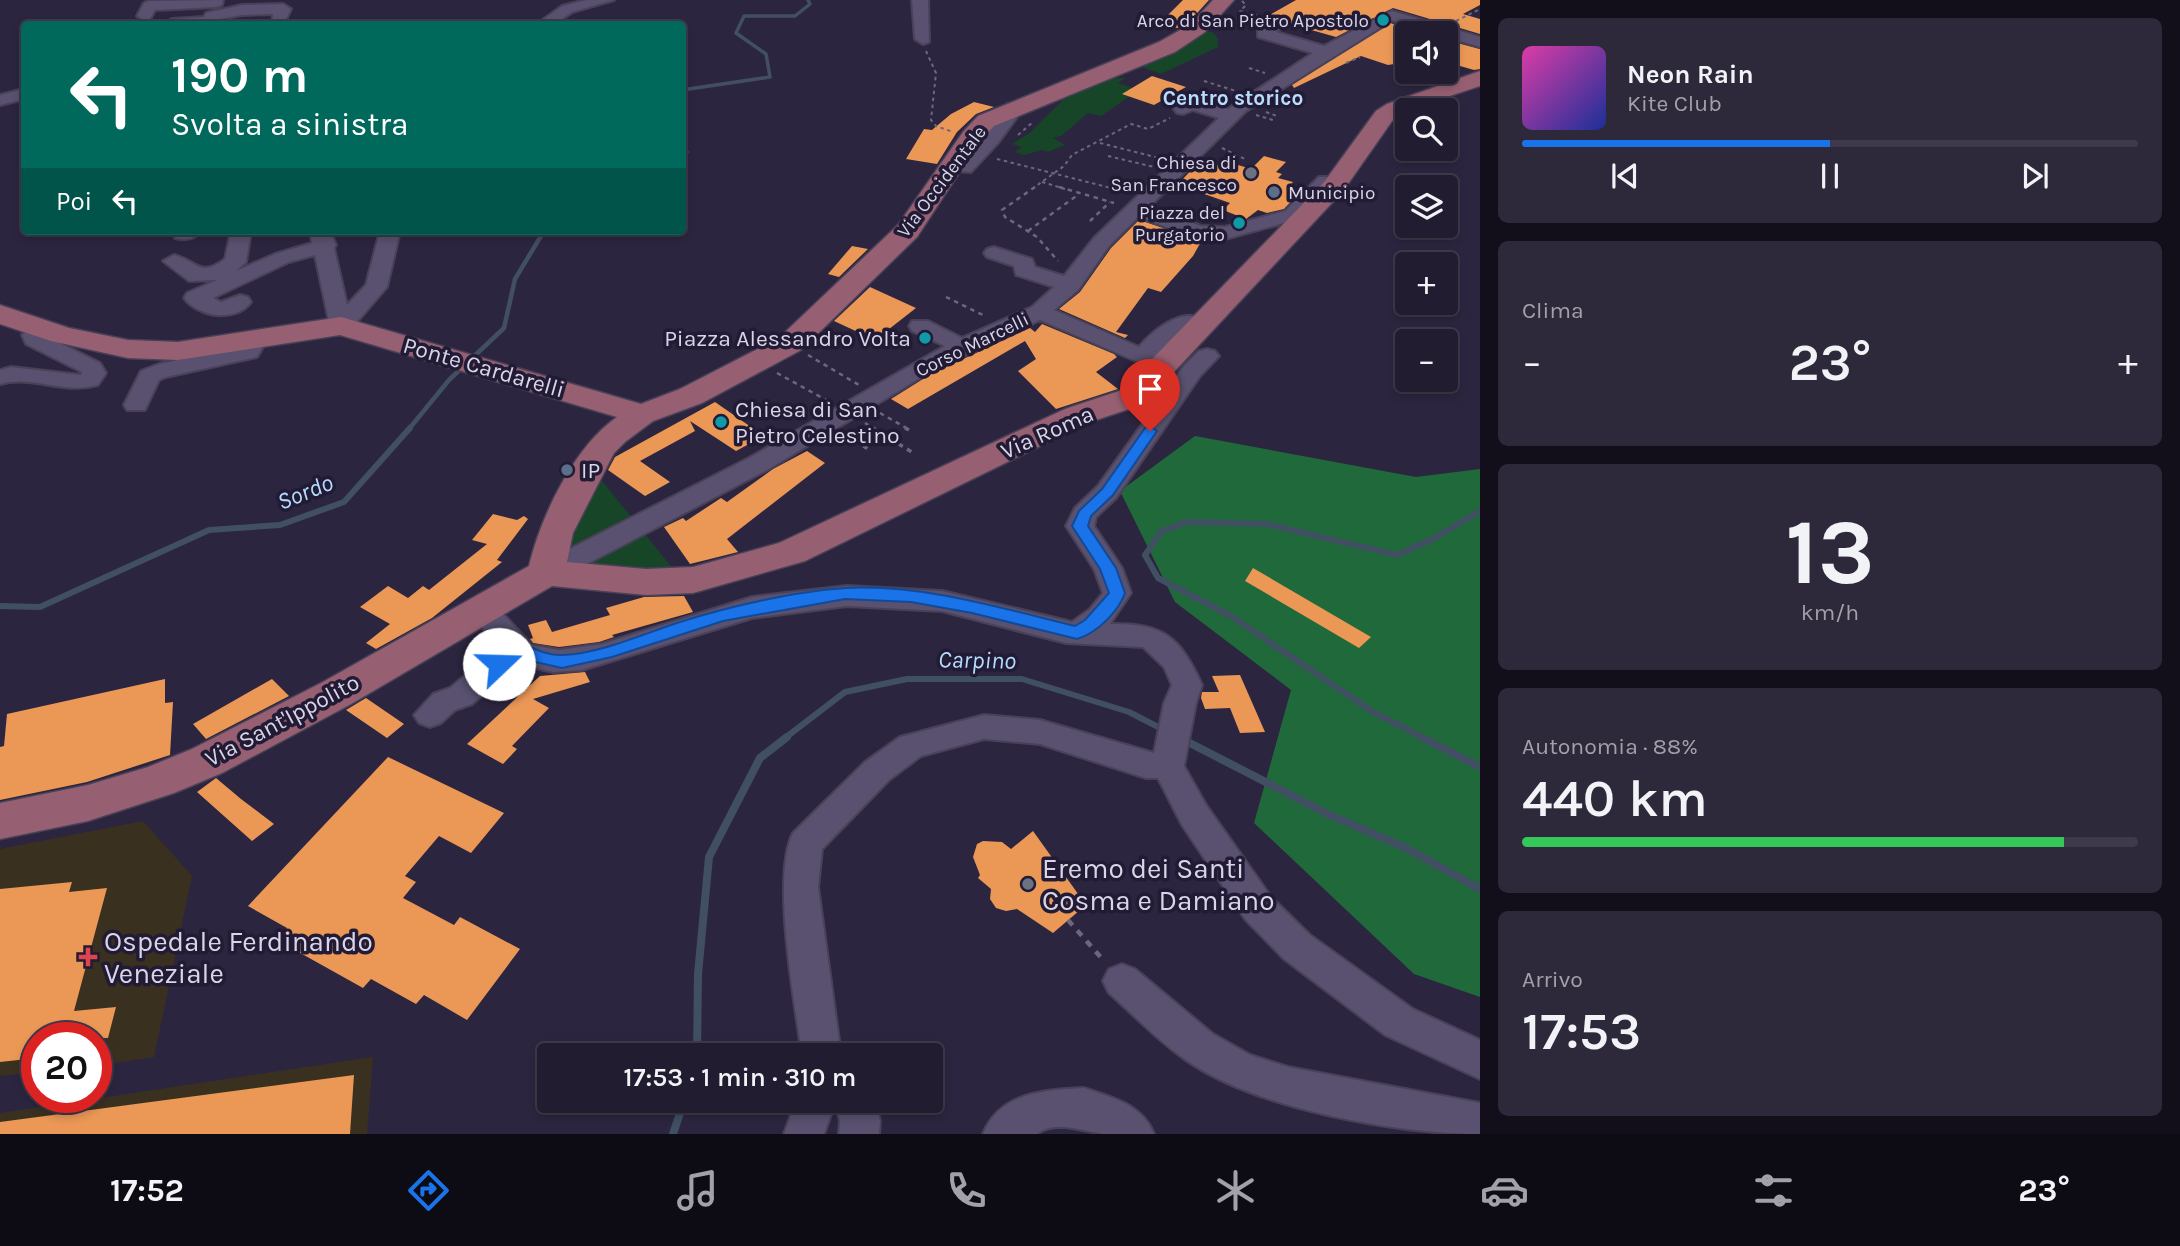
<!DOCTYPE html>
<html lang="it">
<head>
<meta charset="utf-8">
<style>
	:root { --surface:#211c2f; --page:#2d293b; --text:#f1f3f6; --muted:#a2a1aa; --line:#3e3a4b; --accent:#1a73e8 }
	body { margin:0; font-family:Karla,sans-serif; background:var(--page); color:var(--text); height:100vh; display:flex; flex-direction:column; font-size:26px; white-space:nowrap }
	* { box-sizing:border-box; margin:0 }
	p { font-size:23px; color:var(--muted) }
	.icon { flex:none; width:38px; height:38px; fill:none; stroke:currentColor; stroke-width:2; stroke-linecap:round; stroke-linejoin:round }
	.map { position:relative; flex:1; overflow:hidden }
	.side { display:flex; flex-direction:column; gap:18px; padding:18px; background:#120f1a; width:700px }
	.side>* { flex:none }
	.hud { position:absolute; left:21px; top:21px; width:665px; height:214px; border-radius:7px; box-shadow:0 4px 10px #0003,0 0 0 2px var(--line); background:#00695c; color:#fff; overflow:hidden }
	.controls { position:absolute; left:1395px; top:21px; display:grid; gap:14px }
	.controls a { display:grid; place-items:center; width:63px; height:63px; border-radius:7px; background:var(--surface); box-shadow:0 4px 10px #0003,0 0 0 2px var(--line); font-size:35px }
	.speed { position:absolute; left:21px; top:1022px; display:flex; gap:14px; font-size:35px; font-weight:700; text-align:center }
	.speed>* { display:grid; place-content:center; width:91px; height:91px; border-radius:50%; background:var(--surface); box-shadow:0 4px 10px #0003,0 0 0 2px var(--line); line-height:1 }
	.speed .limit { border:10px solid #d22; background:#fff; color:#111 }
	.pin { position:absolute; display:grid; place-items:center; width:60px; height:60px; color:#fff; margin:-72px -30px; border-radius:50% 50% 50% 0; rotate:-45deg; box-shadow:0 0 7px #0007 }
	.pin .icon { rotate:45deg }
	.me { position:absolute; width:77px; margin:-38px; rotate:69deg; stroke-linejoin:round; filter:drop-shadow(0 0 5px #0008) }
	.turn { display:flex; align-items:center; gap:24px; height:147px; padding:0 35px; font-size:32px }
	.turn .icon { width:91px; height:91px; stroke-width:2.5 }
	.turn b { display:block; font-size:49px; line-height:60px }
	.then { display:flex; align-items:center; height:66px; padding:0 35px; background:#0003; gap:14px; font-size:26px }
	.big { font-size:52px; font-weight:600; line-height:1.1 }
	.side .tile { flex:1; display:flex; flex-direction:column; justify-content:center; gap:10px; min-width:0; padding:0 24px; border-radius:10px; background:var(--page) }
	.side .dial { align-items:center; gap:0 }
	.dial b { font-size:91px; line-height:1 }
	.song { display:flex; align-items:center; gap:21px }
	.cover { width:84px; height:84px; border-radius:10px; background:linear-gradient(135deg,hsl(320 70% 55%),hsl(230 70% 35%)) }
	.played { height:7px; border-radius:4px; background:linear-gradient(90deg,var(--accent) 50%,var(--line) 50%) }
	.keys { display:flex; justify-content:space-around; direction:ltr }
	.heat { display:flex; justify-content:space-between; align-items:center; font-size:38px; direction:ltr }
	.charge { height:10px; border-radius:5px; background:linear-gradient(90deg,#34c759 88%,var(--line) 0) }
	.trip { position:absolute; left:537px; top:1043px; width:406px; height:70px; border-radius:7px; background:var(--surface); box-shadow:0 4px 10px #0003,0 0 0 2px var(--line); font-weight:600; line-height:70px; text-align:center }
	.tab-bar { display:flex; height:112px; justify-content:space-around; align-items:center; background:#0d0b13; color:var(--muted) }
	.tab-bar .icon { width:49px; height:49px }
	.tab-bar .current { color:var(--accent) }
	.tab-bar b { font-size:32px; color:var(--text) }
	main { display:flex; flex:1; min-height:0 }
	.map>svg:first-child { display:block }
	.medical { fill:#3a3020 }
	.green { fill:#164627 }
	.forest { fill:#20693b }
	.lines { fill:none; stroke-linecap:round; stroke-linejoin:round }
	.stream-far3 { stroke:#414f63; stroke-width:3.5 }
	.stream-far2 { stroke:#414f63; stroke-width:4.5 }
	.stream-far1 { stroke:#414f63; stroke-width:6 }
	.stream { stroke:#414f63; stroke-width:8 }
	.building { fill:#eb9756 }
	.minor-casing { stroke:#484157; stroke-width:4 }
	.major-casing { stroke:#484157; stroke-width:3 }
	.path-far3 { stroke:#6d677e; stroke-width:2; stroke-dasharray:3.5 3.5; stroke-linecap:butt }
	.path-far2 { stroke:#6d677e; stroke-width:2.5; stroke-dasharray:4.5 4.5; stroke-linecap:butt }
	.path-far1 { stroke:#6d677e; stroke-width:3.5; stroke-dasharray:5 5; stroke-linecap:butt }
	.path { stroke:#6d677e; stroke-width:4.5; stroke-dasharray:7 7; stroke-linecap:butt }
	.minor { fill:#59516f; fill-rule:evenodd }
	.major { fill:#976072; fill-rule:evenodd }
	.route { fill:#1a73e8; stroke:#114b97; stroke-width:2 }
	.culture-dot { fill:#0f9aa8; stroke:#221b35; stroke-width:2.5 }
	.worship-dot { fill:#6b7280; stroke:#221b35; stroke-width:2.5 }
	.service-dot { fill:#5c6f8a; stroke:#221b35; stroke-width:2.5 }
	.health-dot { fill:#e0444e; stroke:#221b35; stroke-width:2.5 }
	.labels { text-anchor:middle; stroke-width:7; stroke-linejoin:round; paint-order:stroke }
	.far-poi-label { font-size:19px; fill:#d9d5e7; stroke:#221b35; text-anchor:end }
	.far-street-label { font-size:19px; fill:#d9d5e7; stroke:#221b35 }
	.far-quarter-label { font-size:21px; font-weight:bold; fill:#b9dbfd; stroke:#221b35 }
	.poi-label { font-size:23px; fill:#d9d5e7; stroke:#221b35; text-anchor:start }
	.street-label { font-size:23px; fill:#d9d5e7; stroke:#221b35 }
	.water-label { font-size:24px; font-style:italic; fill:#b5dcff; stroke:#221b35 }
	.near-poi-label { font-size:28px; fill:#d9d5e7; stroke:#221b35; text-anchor:start }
</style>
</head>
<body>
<main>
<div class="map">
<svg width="1480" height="1134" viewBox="0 0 1480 1134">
	<rect width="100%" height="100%" fill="#2c253f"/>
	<!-- medical -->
	<path class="medical" d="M143,821L192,876L154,1057L96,1066V1038H37V1072L0,1076V849Z
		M373,1057L367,1134H0V1113Z"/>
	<!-- green -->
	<path class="green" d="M1205,32H1213L1218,39V47L1161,74L1134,64Z
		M1107,78H1125L1118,83L1132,88L1130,96L1101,116L1088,113L1061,136L1053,138L1065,145L1048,152L1042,150L1024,155L1015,152L1022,147L1012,144L1031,132L1064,99Z
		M594,471L678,575L570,569L558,540Z"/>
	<!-- forest -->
	<path class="forest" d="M1195,436L1416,477L1480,469V997L1414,974L1254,823L1291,690L1175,602L1120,491Z"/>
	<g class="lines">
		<!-- stream-far3 -->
		<path class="stream-far3" d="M682,90L770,77L766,54L736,33L744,16H795L810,4L808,0
			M682,149L687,152H682"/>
		<!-- stream-far2 -->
		<path class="stream-far2" d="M409,429L449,380L504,328L515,279L544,231"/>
		<!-- stream-far1 -->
		<path class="stream-far1" d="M0,606L40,607L209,530L280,525L344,502L410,428
			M785,738L845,692L907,679H1022L1129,712L1166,731
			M1424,738L1373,712L1231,616L1158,578L1145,555L1161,532L1185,522L1267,524L1397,555L1435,538L1480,511"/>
		<!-- stream -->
		<path class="stream" d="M1421,737L1480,767
			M1182,739L1330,815L1404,847L1480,889
			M697,1055L698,974L709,857L760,758L787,737
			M673,1134L684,1101"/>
	</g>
	<!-- building -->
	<path class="building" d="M1183,0H1209L1189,22H1182L1178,28L1157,26Z
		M1296,0H1480V5L1463,14L1480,19V34L1393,8L1385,12L1384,18H1373L1336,37L1290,24L1281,15L1272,19L1266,17Z
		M1390,23L1425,33H1407V62L1388,65L1361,56L1294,88L1292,85Z
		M1446,40L1480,49V69L1474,70L1446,62Z
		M1152,76L1186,87L1154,105L1122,94Z
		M974,102L994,107L976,114L957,132L937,164L906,159L924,129L932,130L951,114Z
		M1264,156L1286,162L1276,172L1282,174L1278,178L1293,182L1289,187L1301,191L1284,209L1267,213L1258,210L1246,219L1223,210L1230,203L1184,187L1188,184L1181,181L1196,165L1213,170L1222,160L1251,169Z
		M1139,220L1202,240L1193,256L1161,292L1148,288L1116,332L1128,335L1125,338L1059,309L1080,292L1111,248Z
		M852,246L868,249L839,277L828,274Z
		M870,287L916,308L875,340L834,321Z
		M1042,324L1114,354L1117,357L1096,372L1118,389L1056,409L1018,371L1036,359L1025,341L908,409L891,399L931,374L1030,328L1035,332Z
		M715,402L764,436L736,451L690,421L695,431L640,461L670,482L645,496L608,470L615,457Z
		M807,451L825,463L727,539L738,552L690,564L664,527L683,518L686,521L721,498L727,502L773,469Z
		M493,514L517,520L524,516L528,519L497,560L502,562L432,618L376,649L366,643L390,624L360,607L388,586L408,598L423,586L429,590L487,544L472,540Z
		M1253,568L1371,637L1359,648L1245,581Z
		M684,596L693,612L612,635L614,637L599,642L559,647L533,643L530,639L533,638L528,625L546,620L552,632L610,615L606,608L644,597Z
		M585,672L590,682L533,699L549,708L512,746L517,749L503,764L467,744L540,676Z
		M1240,675L1265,732L1240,733L1230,708L1205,709L1201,698L1202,692H1219L1212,676Z
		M165,679V703L173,702L170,755L87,782L0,800V747L4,746L7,714Z
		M272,679L289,696L206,739L193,724Z
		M366,698L404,724L387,738L346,710Z
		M388,757L504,813L471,853L439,836L405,876L416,882L403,898L454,925L460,917L520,949L467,1020L424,995L416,1004L371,979L363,988L277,940L287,928L248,906Z
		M216,778L241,799L274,824L252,841L197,792Z
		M1033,831L1086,905L1053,933L1017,909L1006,911L996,908L990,899L991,889L978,878L980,875L973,857L977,844L983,841L1002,842L1011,849Z
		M72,882L69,892L107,888L74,1011L116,1007L108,1038H37V1058L0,1062V889Z
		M354,1075L350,1134H0V1122Z"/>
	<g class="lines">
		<!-- minor casing -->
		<g class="minor-casing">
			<path id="minor" d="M223,0L222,5L217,7L155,10L150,19L145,21L137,16L144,3L149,1Z
				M586,0H614L572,12L555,24H537L562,6Z
				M912,0H928L929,42L923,44L915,39Z
				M283,4L291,9L284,24H272L273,14L242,15L214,20L213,24H164L172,19L204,17L206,13L242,5Z
				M1392,11L1480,37V47L1446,37V33H1433L1387,19V13Z
				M1280,17L1288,22L1276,32L1324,46L1374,20L1380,18L1388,23L1246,111L1149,207L1201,226L1225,227L1285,211L1319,177H1333L1336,181L1333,185L1299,219L1225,239L1191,236L1138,217L1109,246L1078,290L1054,310L1139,347C1153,329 1191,300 1210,327L1207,332L1199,334L1186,330C1174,339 1154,361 1143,364L1040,320L930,372L767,470L556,580L546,583L536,580L532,573L536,566L749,458L945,346L912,331L909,326L912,321H928L962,338L1032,307L1054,287L1016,275L1014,266L987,257L984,253L987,249L994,247L1032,259L1035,267L1064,276L1094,238L1219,118L1193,110L1183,114L1177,113L1174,109L1190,98L1228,109L1313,53L1258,37V31Z
				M24,89V99L0,105V95Z
				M1013,103L1019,104L1020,113L998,143L971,172L954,171L952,167L954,159L951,154L953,150L960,148L970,153L1007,104Z
				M174,231H201C196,239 184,241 175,238Z
				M231,231H251L246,262L236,271L275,254L312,243L310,231H330L336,245L334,248L347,305L366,285L380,231H400L387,287L349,331L341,333L330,326L315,255L289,262L213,298L221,302L240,295L248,297L251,302C236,323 198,317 184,298L187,293L217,280L189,281L163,261L174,255C198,261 199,278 225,259Z
				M43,321L54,328L46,336L100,363L106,373L98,385C62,395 35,375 0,384V370L11,367L81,375L82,372L26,344L22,335L35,323Z
				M256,333L267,340L257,357L166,377L159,380L145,410H127L124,405L141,371L159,364L241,347L248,335Z
				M1207,349L1215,351L1219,356L1200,376L1116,498L1096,517L1094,526L1122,568L1131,593L1110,624C1164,623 1180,637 1202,685L1196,703L1184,766L1206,805L1271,897L1310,935L1413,1009L1480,1040V1079L1385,1035L1284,959L1245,919L1182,825L1158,778H1146L1040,744L984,739L921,756L889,780L822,849L818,887L841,1055H802C795,1004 771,876 793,833L865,762L900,737L984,715L1040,720L1154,753L1164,703L1172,685L1164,667L1143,647L1066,643L942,611L847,606L752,618L582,670L553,672L519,664L472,704L455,710L441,723L430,727L419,723L414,715L433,694L450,688L498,648L468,609L472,602L482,599L492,602L532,645L559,650L602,644L752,597L847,586L942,591L1072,622L1090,609L1103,593L1094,569L1066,526L1075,508L1098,486L1184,366L1199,351Z
				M1122,964L1135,969L1213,1034L1250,1055L1288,1067L1480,1103V1134C1397,1134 1254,1108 1186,1060C1158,1041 1134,1015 1109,993L1103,981L1109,969Z
				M1084,1088C1113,1098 1142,1104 1154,1134C1138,1134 1119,1134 1103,1134C1083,1131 1055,1120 1037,1134H983C1000,1092 1044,1090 1084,1088Z
				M796,1101H875L880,1121L879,1134H839L840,1121L835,1103L824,1134H784Z"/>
		</g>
		<!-- major casing -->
		<g class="major-casing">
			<path id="major" d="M1213,0H1234L1205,32L1175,52L994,126L980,141L917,237L801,350L702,403L653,421L625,442L614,453L573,533L567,562L646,569L693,567L779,543L1065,409L1122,390L1325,181L1376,111L1387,104L1480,71V86L1407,110L1392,121L1343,191L1144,404L1087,423L805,561L693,593L646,595L552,586L351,704L222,773L174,793L88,821L0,839V803L88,785L148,767L192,749L323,682L529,566C541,516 574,447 617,417L340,335L178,360L128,358L51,341L0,324V305L69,328L128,340L178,342L341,317L641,404L680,389L779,338L898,225L963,132L978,116L1159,42L1191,24Z"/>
		</g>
		<!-- path-far3 -->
		<path class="path-far3" d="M1242,1L1246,5L1240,11L1263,17
			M1456,21L1480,9
			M926,51L936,73L931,120L936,126L953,132
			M1346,63L1360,57
			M1249,68L1265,73
			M1204,81L1236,91
			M1266,112L1277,116
			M1256,115L1273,120
			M1018,135L1033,122
			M1100,143L1163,159
			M1222,148L1245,159
			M1108,156L1154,167
			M997,159L1115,189
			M1042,182L1065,189
			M1032,189L1064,166L1072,155L1131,124L1148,129L1170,118"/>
		<!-- path-far2 -->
		<path class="path-far2" d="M1035,187L1002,210L1005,217L1037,237L1058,261
			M1059,187L1114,203
			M1108,187L1129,192
			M1090,221L1110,202
			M1028,231L1079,194
			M946,297L985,316
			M808,355L859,385
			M777,373L828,401
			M880,413L908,429
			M865,423L875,429"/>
		<!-- path-far1 -->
		<path class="path-far1" d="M873,428L915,454
			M905,428L909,430
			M847,434L869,450"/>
		<!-- path -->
		<path class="path" d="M1068,920L1104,961"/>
		<!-- minor -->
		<use href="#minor" class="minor"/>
		<!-- major -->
		<use href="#major" class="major"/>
	</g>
	<!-- route -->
	<path class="route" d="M1150,426L1157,431L1113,495L1091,516L1088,526L1116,568L1125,593C1118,612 1097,633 1077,639L972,613L911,602L845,599L723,621L612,657L562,668L518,658L499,671L490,664L518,642C532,647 546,656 563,655C602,653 643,634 680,622C727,607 796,591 846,588C923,584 1001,608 1075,626L1085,620L1109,593L1100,569L1072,526L1079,511L1102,489L1145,428Z"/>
	<!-- markers -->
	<g class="culture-dot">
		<circle cx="1383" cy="20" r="7"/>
		<circle cx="1239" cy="223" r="7"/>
		<circle cx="925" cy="338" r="7"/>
		<circle cx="721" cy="422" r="7"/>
	</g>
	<g class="worship-dot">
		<circle cx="1251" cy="173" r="7"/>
		<circle cx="1028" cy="884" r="7"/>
	</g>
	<g class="service-dot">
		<circle cx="1274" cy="192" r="7"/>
		<circle cx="567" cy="470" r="7"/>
	</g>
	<path class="health-dot" d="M84.5 946.5h7v7h7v7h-7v7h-7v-7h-7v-7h7z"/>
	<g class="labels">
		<!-- far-poi labels -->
		<g class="far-poi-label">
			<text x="1369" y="27">Arco di San Pietro Apostolo</text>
			<text x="1237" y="169">Chiesa di<tspan x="1237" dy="22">San Francesco</tspan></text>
			<text x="1288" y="199" text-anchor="start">Municipio</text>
			<text x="1225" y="219">Piazza del<tspan x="1225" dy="22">Purgatorio</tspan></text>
		</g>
		<!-- far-street labels -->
		<g class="far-street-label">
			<text transform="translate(941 181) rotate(-53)" y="7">Via Occidentale</text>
			<text transform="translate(972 344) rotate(-26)" y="7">Corso Marcelli</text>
		</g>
		<!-- far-quarter labels -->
		<g class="far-quarter-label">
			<text x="1233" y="105">Centro storico</text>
		</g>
		<!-- poi labels -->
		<g class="poi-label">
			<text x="911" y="346" text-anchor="end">Piazza Alessandro Volta</text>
			<text x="735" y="417">Chiesa di San<tspan x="735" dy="26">Pietro Celestino</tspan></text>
			<text x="581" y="478">IP</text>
		</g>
		<!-- street labels -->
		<g class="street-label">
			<text transform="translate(484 367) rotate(16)" y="8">Ponte Cardarelli</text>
			<text transform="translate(1047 432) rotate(-24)" y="8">Via Roma</text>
			<text transform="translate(282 720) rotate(-28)" y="8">Via Sant'Ippolito</text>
		</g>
		<!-- water labels -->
		<g class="water-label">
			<text transform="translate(305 492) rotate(-22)" y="8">Sordo</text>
			<text transform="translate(977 660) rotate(1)" y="8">Carpino</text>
		</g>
		<!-- near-poi labels -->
		<g class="near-poi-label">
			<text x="1042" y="878">Eremo dei Santi<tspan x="1042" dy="32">Cosma e Damiano</tspan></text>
			<text x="104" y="951">Ospedale Ferdinando<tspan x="104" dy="32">Veneziale</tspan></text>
		</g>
	</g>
</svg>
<div class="controls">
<a><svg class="icon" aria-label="sound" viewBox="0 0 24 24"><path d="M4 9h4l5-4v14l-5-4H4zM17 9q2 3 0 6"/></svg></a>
<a><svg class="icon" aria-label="search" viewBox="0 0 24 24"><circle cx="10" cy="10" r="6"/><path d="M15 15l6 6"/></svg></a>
<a><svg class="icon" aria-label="layers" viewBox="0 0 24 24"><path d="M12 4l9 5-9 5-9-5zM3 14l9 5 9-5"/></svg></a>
<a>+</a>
<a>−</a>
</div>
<div class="speed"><div class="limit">20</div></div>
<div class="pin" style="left:1150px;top:431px;background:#d93025"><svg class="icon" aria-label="arrive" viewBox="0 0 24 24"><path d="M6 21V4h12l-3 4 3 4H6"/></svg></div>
<svg class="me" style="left:499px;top:664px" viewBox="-20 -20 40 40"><circle r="19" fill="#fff"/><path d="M0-13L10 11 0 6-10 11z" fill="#1a73e8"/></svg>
<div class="trip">17:53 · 1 min · 310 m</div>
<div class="hud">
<div class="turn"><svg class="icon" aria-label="left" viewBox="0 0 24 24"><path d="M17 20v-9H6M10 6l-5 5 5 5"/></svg><div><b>190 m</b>Svolta a sinistra</div></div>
<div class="then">Poi<svg class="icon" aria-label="left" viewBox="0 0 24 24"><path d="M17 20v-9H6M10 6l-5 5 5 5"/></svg></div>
</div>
</div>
<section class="side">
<div class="tile">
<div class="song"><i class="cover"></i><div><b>Neon Rain</b><p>Kite Club</p></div></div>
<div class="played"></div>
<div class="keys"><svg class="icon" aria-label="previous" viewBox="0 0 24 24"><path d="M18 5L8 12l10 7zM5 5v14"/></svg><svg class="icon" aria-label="pause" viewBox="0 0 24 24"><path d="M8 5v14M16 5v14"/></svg><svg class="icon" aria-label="next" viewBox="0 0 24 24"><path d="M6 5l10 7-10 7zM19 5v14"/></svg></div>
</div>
<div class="tile"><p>Clima</p>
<div class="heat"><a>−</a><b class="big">23°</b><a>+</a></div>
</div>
<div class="tile dial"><b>13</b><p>km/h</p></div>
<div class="tile"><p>Autonomia · 88%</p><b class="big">440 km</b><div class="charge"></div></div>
<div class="tile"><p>Arrivo</p><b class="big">17:53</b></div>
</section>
</main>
<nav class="tab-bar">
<b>17:52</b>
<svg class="icon current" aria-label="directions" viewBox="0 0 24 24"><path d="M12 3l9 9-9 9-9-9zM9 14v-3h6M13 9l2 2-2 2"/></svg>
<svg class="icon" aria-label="music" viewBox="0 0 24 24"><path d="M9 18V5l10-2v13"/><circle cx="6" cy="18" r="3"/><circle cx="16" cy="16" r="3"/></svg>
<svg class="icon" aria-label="phone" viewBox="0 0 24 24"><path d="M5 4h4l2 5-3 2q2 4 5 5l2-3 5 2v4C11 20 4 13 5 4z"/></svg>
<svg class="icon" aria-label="climate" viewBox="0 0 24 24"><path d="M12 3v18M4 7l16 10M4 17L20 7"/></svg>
<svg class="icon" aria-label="car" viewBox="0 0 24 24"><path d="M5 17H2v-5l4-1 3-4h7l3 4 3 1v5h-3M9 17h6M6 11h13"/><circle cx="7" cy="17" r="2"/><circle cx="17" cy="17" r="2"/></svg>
<svg class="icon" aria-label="filters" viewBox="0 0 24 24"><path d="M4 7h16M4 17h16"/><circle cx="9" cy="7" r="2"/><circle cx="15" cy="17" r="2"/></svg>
<b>23°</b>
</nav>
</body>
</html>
